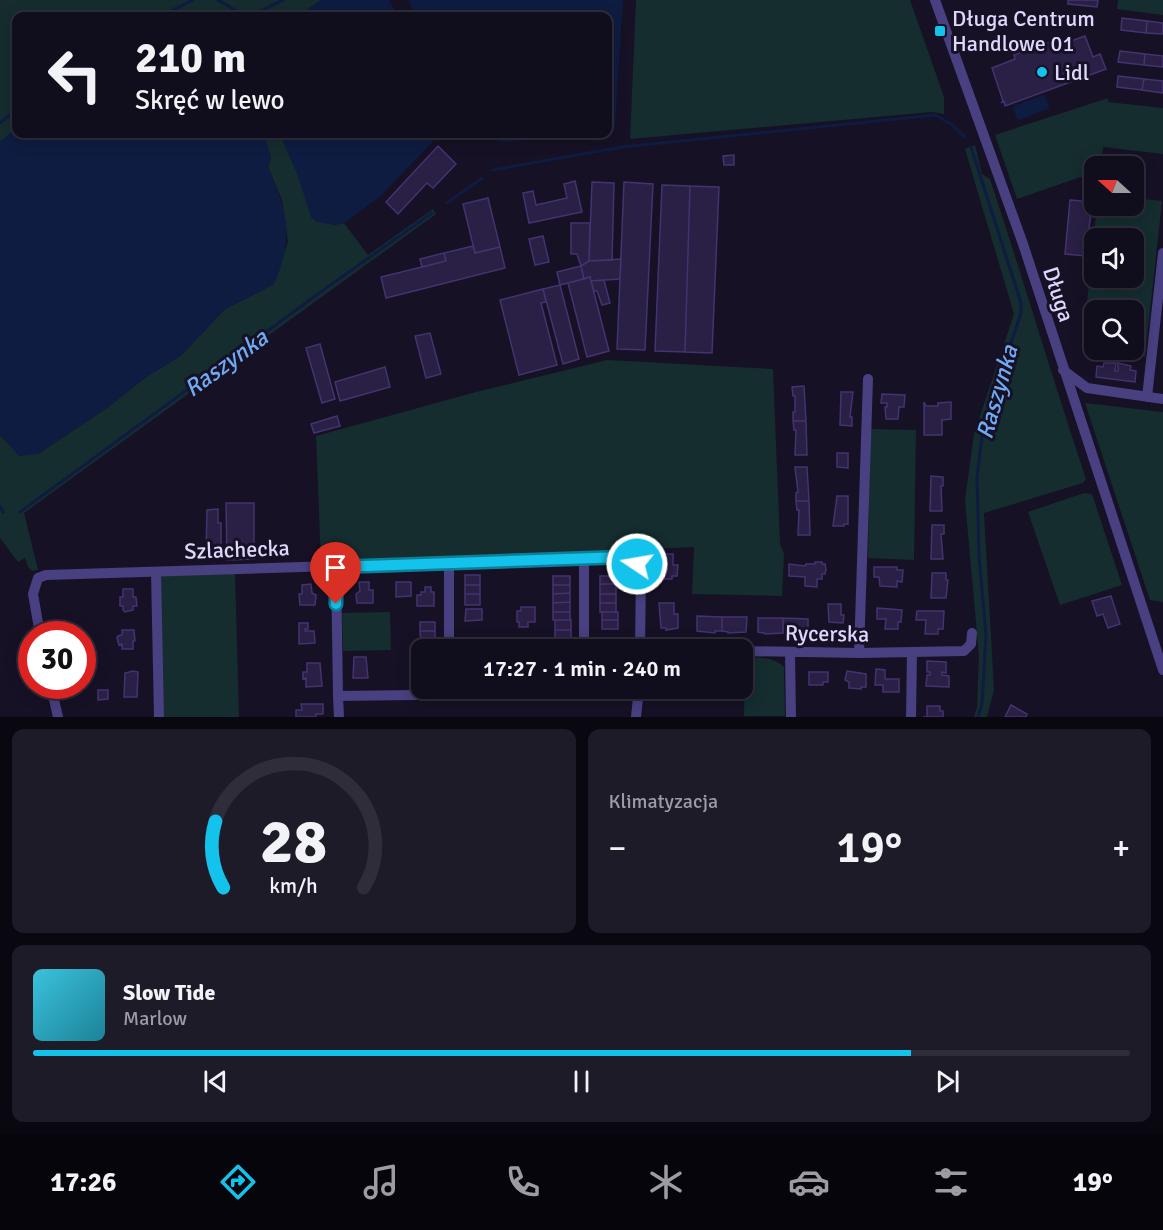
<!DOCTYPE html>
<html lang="pl">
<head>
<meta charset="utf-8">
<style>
	:root { --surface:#100d1c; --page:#1e1b29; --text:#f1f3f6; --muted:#9c9ca3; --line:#302d3b; --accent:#14c3ec }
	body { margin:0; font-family:Signika,sans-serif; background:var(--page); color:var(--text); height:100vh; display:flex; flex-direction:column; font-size:22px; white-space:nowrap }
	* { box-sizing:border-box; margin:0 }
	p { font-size:20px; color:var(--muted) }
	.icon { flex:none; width:33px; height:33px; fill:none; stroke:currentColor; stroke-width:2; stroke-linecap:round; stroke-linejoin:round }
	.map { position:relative; height:717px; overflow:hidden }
	.sheet { display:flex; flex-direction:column; gap:12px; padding:12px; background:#09070f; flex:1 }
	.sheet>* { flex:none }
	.top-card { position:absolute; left:12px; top:12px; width:600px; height:126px; border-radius:12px; box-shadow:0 3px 15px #0003,0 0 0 2px var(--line); background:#100d1c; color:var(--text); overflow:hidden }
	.needle { width:39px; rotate:291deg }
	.controls { position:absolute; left:1084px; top:156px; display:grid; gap:12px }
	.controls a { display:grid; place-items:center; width:60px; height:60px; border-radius:12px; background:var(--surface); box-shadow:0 3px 15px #0003,0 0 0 2px var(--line); font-size:30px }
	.speed { position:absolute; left:18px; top:621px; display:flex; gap:12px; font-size:30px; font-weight:700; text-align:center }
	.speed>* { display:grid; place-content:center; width:78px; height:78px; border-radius:50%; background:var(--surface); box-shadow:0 3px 15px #0003,0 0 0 2px var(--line); line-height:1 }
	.speed .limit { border:9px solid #d22; background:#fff; color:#111 }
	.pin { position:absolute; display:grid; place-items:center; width:51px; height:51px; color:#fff; margin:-62px -26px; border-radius:50% 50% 50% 0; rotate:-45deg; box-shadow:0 0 6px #0007 }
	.pin .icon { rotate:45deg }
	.me { position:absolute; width:66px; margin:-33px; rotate:282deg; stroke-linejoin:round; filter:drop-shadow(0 0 4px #0008) }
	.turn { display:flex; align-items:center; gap:21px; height:126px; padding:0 24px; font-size:27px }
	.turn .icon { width:78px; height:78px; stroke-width:2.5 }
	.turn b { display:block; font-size:42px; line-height:51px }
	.big { font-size:45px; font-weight:600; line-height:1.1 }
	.sheet .tile { flex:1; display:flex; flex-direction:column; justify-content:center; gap:9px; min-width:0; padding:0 21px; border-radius:12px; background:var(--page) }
	.sheet .dial { align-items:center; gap:0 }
	.dial svg { height:156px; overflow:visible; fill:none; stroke:var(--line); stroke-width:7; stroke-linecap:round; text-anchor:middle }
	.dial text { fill:var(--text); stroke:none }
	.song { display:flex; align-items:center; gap:18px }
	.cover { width:72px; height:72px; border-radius:9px; background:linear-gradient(135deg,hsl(190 70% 55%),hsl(190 70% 35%)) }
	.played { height:6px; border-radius:3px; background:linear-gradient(90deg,var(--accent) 80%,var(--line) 80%) }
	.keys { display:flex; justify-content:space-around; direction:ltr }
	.heat { display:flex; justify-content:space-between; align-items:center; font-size:33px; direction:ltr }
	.sheet .tiles { flex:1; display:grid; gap:12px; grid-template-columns:1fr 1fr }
	.tile:last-child { grid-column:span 2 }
	.trip { position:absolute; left:411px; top:639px; width:342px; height:60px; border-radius:12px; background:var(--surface); box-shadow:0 3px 15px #0003,0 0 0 2px var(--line); font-weight:600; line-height:60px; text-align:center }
	.menu { display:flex; height:96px; justify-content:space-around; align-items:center; background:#06050b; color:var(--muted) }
	.menu .icon { width:42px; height:42px }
	.menu .active { color:var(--accent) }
	.menu b { font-size:27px; color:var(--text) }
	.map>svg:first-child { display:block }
	.green { fill:#152d2f; fill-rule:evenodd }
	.water { fill:#0e1c41 }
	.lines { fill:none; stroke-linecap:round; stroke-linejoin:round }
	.stream { stroke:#0e1c41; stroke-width:3 }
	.building { fill:#2a1f45; stroke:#44336f; stroke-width:1.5 }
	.minor { stroke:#484080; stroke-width:10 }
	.route-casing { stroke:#0d7f99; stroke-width:15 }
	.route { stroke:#14c3ec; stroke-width:10 }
	.poi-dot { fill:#14c3ec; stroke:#161125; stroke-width:2 }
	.labels { text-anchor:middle; stroke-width:6; stroke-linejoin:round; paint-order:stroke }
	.poi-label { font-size:22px; fill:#e0d8fc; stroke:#161125; text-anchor:start }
	.street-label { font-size:22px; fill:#e0d8fc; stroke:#161125 }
	.water-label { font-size:24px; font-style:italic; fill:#6faaf4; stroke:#161125 }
</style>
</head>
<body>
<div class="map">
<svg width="1163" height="717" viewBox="0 0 1163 717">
	<rect width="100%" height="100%" fill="#161125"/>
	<!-- green -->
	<path class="green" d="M0,0H321L299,16H16V129L0,142Z
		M636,0H910L944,97V114L932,112L630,139Z
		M1118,0H1163V15L1117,9Z
		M1108,98V102L1163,108V154L1103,147L1101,166H1095V172L1017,199L995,135Z
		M264,134H280L297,173L334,225L344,223L368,255L433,209L436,214L24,513L38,570L32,571L28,567L25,558L18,562L0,538V435L1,437L38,454L107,408L205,330L225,309L274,284L288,242L282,200L268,167L271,158Z
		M975,145L982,174L990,179C1023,279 1053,380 1086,479L1083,483L984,513L994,690L987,717H974L977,707L979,656L965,500L974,434L1014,314L965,149Z
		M1134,198L1162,201L1145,357L1082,350L1097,206H1134ZM1095,238H1134V278H1095ZM1095,310H1134V350H1095Z
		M607,360L773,369L780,544L784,554L782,596L692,594L694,547L321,564L316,436L476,392Z
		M1085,403L1163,412V602L1150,600Z
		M870,429L916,430L914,560L868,558Z
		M1084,493L1092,494L1122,585L1060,605L1028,512Z
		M235,572L239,717H162L160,578L164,574Z
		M390,612L391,650L343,651L342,613Z
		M745,658C759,658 773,656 784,667L785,716H744Z"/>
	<!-- water -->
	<path class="water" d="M321,0H389L398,16H299Z
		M408,0H623L615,126L608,128V16H416Z
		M1044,95L1050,108L1020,120L1017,119L1013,108L1014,106Z
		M16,129V134H264L271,158L268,167C287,211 295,237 274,284L225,309L181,356L145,378L107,408L38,454L19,456L0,435V142Z
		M280,134H450L449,138L434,140L381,196L344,223L334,225L317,222L311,217L297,173Z
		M483,134H586L504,142L490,139Z"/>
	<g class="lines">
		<!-- stream -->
		<path class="stream" d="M218,0L242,14L251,16L283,0
			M161,16L193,0
			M0,123L16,110
			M971,147L1021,303V313L983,428L977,478L979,555L986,635L982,704L978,717
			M493,170L622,147L935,115L951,124L965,137
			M447,203L482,178
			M0,506L3,512
			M20,512L318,294L432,213"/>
	</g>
	<!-- building -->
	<path class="building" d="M1068,0H1098L1097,7L1068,4Z
		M1122,18L1147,21L1146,33L1121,30Z
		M1147,21L1163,23V34L1146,33Z
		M1085,36L1093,57L1100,54L1106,69L1005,106L1004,101L1001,103L1003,101L992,68L1015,59L1014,55L1058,39L1060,45Z
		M1120,51L1145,54L1144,65L1118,62Z
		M1145,54L1163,56V67L1144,65Z
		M1118,76L1144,79L1142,90L1117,87Z
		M1144,79L1163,81V93L1142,90Z
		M438,146L456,164L433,188L427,183L398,214L386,202Z
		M734,155V165H724L723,156Z
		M575,181L582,212L529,223L523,193L533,191L536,205L567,198L564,184Z
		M592,182L614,183L612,260L589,261Z
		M624,182L653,184L645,350L617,349Z
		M662,185L690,186L685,352L655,351Z
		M690,186L719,187L712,353L685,352Z
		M488,198L500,247L475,253L463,204Z
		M1070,200L1092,202L1086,256L1065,254Z
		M571,223H590L589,261L581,266L577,254H571Z
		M543,236L549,262L535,265L529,239Z
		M473,246L475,253L500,247L505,268L386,298L381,277L446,261L444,253Z
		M444,253L446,261L422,267L420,259Z
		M621,259L620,279L591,281L590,277L584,279L581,266L589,261Z
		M581,266L584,279L560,285L557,272Z
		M590,277L609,351L587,357L568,283Z
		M604,280L610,303L602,305L597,291H594L591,281Z
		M560,285L579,359L563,364L543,289Z
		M543,289L546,302L541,303L557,365L519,375L500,300Z
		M430,333L441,374L426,378L415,336Z
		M320,344L335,399L322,403L306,348Z
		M1104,363H1116L1115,371H1118V363L1131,366L1130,370L1136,371L1135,382L1096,377L1097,366L1103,367Z
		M385,367L390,387L340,401L335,382Z
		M804,386L806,421H793V412H795V396H793L792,387Z
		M841,392H853L850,417H852V426L840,425Z
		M882,394L905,395L904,407H899L898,419H886L885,407H887V403H881Z
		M924,402L926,406H938V403L951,402V419L942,420V435H924Z
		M337,416L340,426L314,433L311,424Z
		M793,421H806L807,455H795L796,430H794Z
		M837,453H848V468L837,467Z
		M795,467H807L809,501H796V493L798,492Z
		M931,476L943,477V486H941L942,511H930Z
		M837,496H848V524H844V526H833Z
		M796,501H809L810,535H798L799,510H797Z
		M226,503H254V559L227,560Z
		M218,509V523H221V553H206L207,510Z
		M932,525H944V534H941L943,559H931Z
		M662,554H673V565H678L677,576H672V579H658V572H662Z
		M815,562H822V564H825L826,569L825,574H822V579H817V587L805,586V577L789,576V564L805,566L806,564H815Z
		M874,567H897V570H903L902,582L897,581V587L880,586L879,577H874Z
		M932,573H946V580H948L946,598H931Z
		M465,575H480V585H465Z
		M553,576H570V585H553Z
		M600,576H616V584H600Z
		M359,582H369V590H373V603H357L356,594L360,591Z
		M396,582H411V596L396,597Z
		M311,584L312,593L316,595L315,605H300L299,594H302V585Z
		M600,584H616V594H600Z
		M465,585H480V594H465Z
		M553,585H570V593L553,594Z
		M425,587H431V592H434V606H417V595H421V592H425Z
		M123,589H133V597H136L137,606H133V610L125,612L123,610V606H120V597H123Z
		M570,593V602L553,603V594Z
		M465,594H480V605H465Z
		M600,594H616V603H600Z
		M1111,596L1120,624L1108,628L1103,614L1097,616L1092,601Z
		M570,602V612H553V603Z
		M600,603H616V612H600Z
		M659,603H674V614H678V628L666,630V628H661Z
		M828,604H841V615H844L843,623L829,622Z
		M521,607H535V622H528V627H519V622H517V611H521Z
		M877,608L902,610L901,622H898V629H885L886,619H877Z
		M466,609H482V620L465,621Z
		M917,611H944L943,629H938V634H925L926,620H916Z
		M553,612H570V620H553Z
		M602,612H618V620H602Z
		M697,616L722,617V631H715V633L697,631Z
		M722,617H747L746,632L728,633V632L722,631Z
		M758,618H783V633L765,634L764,633L758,632Z
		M783,618L808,619V634L789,635V633H783Z
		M555,620H571V630H555Z
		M602,620H618V629H602Z
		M420,622H435V631H420Z
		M299,623H308V629H305V631H314L315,643L299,644Z
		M122,630H134L135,641H133V649H122V644L119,645L117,638L118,636L122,635Z
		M555,630H571V639H555Z
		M420,631H435V640L421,641Z
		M463,638H480V647H463Z
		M602,638H618V647H602Z
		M555,639H571V648H555Z
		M354,657H366L368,678H353Z
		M927,661L946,662V673L942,672V675L949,676V687L926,686L927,675H930V672H927Z
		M307,663H320L322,686L306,687V678L303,679V672H307Z
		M876,669L885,670V679H899V692H883V685H875Z
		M133,671L138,672L137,697H124L125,673Z
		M847,671L866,674V687H861V689L849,688V682L845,680Z
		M809,672H828V682H823V685H809Z
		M98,690H108V699L98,700Z
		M301,704H323V714H316V717H296V710H302Z
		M1011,705L1027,714L1026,717H1005Z
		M927,706H940V711H943V717H923H927Z"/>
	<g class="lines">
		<!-- minor -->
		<path class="minor" d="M935,0L1023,244L1163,670
			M1063,370L1087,388L1163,399
			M1147,397L1163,253
			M584,558V650
			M449,563V650
			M336,567L338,696
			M156,572L159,717
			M40,634L33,594L38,578L46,575L623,557L637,564L641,570L640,650
			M640,648L697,650
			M742,651L859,653L964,651L971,644L972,633
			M790,652L791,717
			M859,653L868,379
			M51,686L58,717
			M339,717L338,696L639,692
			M636,717L639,688
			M911,717L912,653"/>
	</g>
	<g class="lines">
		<!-- route casing -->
		<g class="route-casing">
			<path id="route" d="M336,604V567L623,557L637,564"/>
		</g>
		<!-- route -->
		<use href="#route" class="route"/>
	</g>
	<!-- markers -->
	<g class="poi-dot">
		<rect x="934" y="25" width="12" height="12" rx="3"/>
		<circle cx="1042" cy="72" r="6"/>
	</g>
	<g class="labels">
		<!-- poi labels -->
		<g class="poi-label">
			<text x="952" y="26">Długa Centrum<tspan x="952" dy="25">Handlowe 01</tspan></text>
			<text x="1054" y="80">Lidl</text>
		</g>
		<!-- street labels -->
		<g class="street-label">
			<text transform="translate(1059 294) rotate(72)" y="8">Długa</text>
			<text transform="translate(237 549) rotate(-2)" y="8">Szlachecka</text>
			<text transform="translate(827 633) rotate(1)" y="8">Rycerska</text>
		</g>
		<!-- water labels -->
		<g class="water-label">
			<text transform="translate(226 363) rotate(-36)" y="8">Raszynka</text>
			<text transform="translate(997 392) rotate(-74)" y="8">Raszynka</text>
		</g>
	</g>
</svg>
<div class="controls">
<a><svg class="needle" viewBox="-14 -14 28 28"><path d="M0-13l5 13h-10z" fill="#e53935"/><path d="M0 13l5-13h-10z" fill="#9c9ca3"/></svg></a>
<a><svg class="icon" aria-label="sound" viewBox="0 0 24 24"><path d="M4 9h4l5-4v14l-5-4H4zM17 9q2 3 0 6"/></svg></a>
<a><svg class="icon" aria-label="search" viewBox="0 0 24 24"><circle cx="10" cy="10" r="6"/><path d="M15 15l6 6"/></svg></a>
</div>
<div class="speed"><div class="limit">30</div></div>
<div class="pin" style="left:336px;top:604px;background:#d93025"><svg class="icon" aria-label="arrive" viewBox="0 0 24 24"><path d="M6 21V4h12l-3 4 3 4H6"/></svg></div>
<svg class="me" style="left:637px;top:564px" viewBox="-20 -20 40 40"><circle r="17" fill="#14c3ec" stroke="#fff" stroke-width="3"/><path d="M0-11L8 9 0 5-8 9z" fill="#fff"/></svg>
<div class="trip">17:27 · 1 min · 240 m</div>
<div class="top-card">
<div class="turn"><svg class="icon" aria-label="left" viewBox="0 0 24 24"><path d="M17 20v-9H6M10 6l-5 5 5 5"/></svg><div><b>210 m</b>Skręć w lewo</div></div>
</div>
</div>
<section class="sheet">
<div class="tiles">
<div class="tile dial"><svg viewBox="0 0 100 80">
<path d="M14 69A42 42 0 1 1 86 69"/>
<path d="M14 69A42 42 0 0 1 10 35" stroke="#14c3ec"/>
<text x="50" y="56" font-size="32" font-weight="700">28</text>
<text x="50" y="72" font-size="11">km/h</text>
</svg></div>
<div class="tile"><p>Klimatyzacja</p>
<div class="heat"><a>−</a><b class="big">19°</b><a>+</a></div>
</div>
<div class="tile">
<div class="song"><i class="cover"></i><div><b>Slow Tide</b><p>Marlow</p></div></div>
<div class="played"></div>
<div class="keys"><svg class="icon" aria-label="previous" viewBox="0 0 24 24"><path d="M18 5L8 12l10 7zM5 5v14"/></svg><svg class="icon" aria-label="pause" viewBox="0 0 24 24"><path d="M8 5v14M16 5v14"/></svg><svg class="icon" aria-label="next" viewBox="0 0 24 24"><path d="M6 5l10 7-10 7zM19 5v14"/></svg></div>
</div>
</div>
</section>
<nav class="menu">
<b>17:26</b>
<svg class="icon active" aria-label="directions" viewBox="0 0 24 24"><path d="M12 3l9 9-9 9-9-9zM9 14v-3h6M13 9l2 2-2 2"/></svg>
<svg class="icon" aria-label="music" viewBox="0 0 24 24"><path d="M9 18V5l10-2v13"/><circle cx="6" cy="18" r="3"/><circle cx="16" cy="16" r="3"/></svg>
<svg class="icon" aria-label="phone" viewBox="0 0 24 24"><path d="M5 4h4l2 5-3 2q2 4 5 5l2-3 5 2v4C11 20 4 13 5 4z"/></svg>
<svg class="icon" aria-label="climate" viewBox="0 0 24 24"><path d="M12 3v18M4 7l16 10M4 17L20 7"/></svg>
<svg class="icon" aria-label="car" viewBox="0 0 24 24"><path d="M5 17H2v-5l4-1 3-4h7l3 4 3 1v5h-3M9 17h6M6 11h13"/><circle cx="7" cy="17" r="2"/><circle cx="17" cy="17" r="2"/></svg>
<svg class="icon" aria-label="filters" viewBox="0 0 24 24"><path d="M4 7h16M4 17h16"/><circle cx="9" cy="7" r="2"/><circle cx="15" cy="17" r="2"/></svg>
<b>19°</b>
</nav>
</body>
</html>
